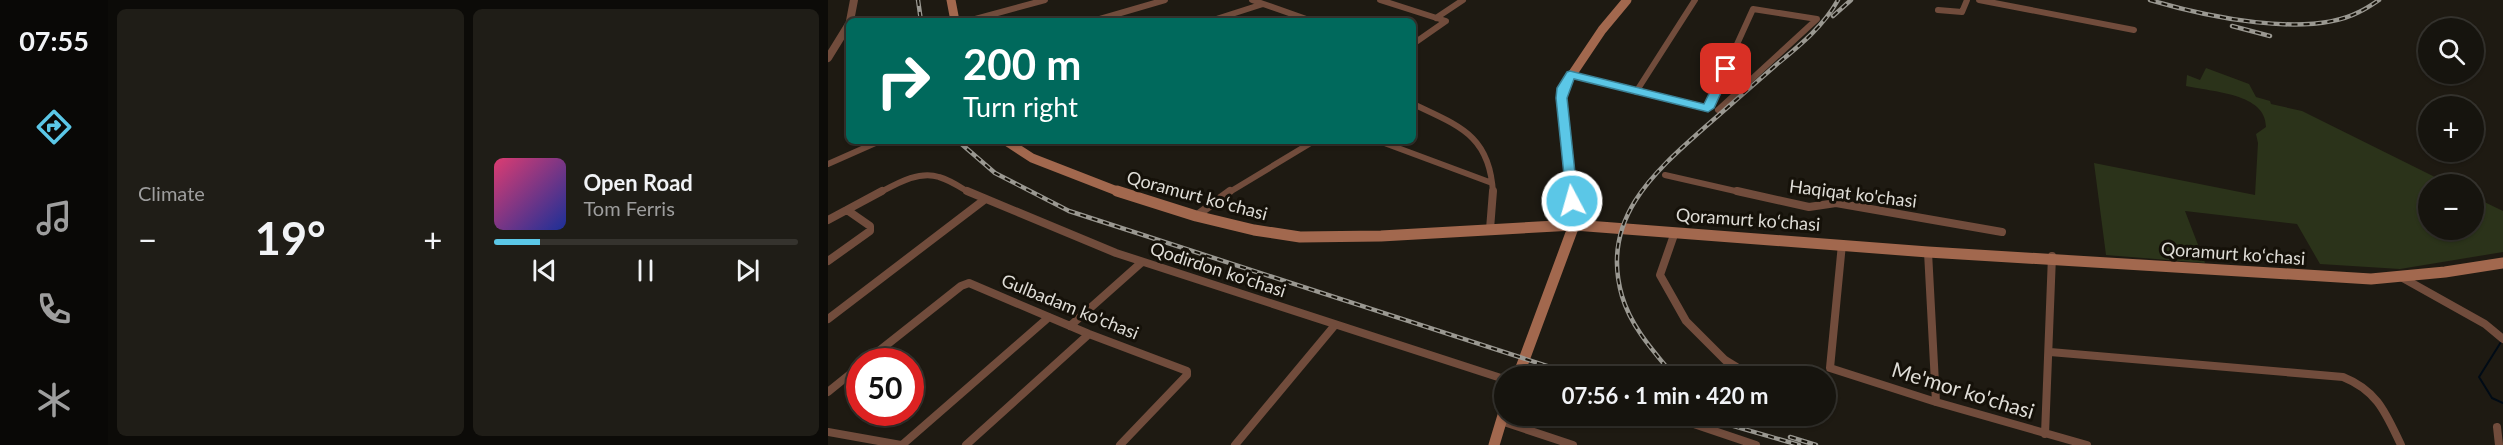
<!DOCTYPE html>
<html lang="en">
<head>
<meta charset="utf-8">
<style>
	:root { --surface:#16140e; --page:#1f1d17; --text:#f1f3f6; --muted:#9e9e9e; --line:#35332e; --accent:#5bc7e7 }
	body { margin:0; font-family:Lato,sans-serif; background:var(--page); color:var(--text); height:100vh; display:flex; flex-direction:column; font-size:22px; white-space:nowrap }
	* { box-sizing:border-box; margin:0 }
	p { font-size:20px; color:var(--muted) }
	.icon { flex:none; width:33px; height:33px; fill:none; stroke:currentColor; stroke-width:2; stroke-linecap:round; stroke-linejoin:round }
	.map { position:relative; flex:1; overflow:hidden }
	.sheet { display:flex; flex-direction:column; gap:9px; padding:9px; background:#0c0b08; width:720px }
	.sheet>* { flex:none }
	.guide { position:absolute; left:18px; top:18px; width:570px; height:126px; border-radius:9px; box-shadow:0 2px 4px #0004,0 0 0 2px var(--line); background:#00695c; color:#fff; overflow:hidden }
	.tools { position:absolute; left:1590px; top:18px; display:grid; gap:12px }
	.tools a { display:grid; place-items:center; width:66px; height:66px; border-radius:50%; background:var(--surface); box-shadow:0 2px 4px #0004,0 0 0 2px var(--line); font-size:30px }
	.speed { position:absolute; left:18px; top:348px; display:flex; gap:12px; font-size:30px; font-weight:700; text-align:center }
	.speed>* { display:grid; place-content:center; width:78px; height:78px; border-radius:50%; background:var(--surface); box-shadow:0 2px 4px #0004,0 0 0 2px var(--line); line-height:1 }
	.speed .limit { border:9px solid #d22; background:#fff; color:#111 }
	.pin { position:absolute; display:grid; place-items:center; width:51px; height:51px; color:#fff; margin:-26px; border-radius:12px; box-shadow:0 3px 9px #0006 }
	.me { position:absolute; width:66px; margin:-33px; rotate:354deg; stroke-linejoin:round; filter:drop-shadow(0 0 4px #0008) }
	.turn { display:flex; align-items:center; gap:21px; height:126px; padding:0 18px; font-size:27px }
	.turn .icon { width:78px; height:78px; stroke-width:2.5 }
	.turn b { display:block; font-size:42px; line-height:51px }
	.big { font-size:45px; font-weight:700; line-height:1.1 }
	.sheet .card { flex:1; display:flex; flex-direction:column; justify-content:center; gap:9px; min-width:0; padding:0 21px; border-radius:9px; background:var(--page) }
	.song { display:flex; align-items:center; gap:18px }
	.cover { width:72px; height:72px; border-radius:9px; background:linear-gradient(135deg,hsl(340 70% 55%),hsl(230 70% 35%)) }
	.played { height:6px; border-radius:3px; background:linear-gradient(90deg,var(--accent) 15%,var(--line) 15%) }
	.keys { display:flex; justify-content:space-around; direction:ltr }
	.heat { display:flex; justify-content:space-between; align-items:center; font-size:33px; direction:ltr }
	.sheet .tiles { flex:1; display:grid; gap:9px; grid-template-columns:repeat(2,1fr) }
	.trip { position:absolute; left:666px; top:366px; width:342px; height:60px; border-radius:30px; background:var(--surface); box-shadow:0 2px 4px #0004,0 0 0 2px var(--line); font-weight:700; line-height:60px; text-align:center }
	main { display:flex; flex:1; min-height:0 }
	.tabs { display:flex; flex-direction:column; width:108px; justify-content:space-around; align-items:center; background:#090806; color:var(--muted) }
	.tabs .icon { width:42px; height:42px }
	.tabs .active { color:var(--accent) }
	.tabs b { font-size:27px; color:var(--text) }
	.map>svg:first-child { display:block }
	.green { fill:#2b331a }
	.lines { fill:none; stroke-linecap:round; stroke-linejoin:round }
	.stream { stroke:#000b16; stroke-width:2 }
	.minor-far1 { stroke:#714c3c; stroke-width:6 }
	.minor { stroke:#714c3c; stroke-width:8 }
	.tertiary { stroke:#714c3c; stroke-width:8 }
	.secondary-far1 { stroke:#a2684e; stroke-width:9 }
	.secondary { stroke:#a2684e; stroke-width:11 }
	.rail-casing { stroke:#9a9891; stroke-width:4.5 }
	.rail { stroke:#151109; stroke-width:2; stroke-dasharray:6; stroke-linecap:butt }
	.route { fill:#5bc7e7; stroke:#3b8196; stroke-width:1.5 }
	.labels { text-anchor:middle; stroke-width:6; stroke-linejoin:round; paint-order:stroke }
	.street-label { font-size:18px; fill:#dfddd7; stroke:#151109 }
	.near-street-label { font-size:21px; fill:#dfddd7; stroke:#151109 }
</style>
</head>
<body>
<main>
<nav class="tabs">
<b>07:55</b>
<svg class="icon active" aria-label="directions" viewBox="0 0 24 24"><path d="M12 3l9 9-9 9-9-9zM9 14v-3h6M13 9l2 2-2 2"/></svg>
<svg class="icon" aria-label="music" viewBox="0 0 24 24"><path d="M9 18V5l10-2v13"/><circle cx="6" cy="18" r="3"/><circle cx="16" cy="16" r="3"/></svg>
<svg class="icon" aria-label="phone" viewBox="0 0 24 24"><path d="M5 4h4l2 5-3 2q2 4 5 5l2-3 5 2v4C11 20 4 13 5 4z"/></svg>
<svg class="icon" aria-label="climate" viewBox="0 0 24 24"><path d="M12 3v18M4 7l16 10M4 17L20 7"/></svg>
</nav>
<section class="sheet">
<div class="tiles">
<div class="card"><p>Climate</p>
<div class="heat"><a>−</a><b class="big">19°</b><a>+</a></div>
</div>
<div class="card">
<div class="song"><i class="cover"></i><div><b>Open Road</b><p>Tom Ferris</p></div></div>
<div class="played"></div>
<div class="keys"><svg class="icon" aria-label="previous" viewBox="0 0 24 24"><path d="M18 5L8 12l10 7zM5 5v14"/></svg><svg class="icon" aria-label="pause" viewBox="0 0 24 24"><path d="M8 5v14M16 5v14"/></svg><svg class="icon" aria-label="next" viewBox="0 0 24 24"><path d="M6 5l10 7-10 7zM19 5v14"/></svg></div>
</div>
</div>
</section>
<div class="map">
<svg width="1675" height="445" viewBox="0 0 1675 445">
	<rect width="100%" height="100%" fill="#1e1a12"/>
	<!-- green -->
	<path class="green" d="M1378,68L1421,84L1428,97L1442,101L1443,104L1474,111L1621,184H1600V230H1646V197L1675,211V252L1572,269L1492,264L1469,224L1357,211L1377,263L1278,255L1266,163L1427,195L1430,143L1428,134L1438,127C1438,93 1384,92 1358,86L1359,75L1372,80Z"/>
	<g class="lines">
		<!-- stream -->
		<path class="stream" d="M1673,342L1651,377L1664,398L1675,403"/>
		<!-- minor-far1 -->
		<path class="minor-far1" d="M424,0L484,21
			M552,0L618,21L585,44
			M1151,0L1306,30
			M1110,10L1134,12L1139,0
			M608,18L635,0
			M140,21L217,0
			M265,21L337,0
			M382,21L435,4
			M743,75L880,108L925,9L989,19L890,110
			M808,92L867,0
			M585,104C631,126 662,135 665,193
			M551,141L664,183
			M0,164L52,141
			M837,175L916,193
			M51,193C68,184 91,170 111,177C122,180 132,187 142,193
			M400,193L486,141"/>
		<!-- minor -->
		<path class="minor" d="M139,191L288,253L676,379
			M909,191L981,207L1008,203L1174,232
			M368,216L402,191
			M0,220L54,191
			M662,229L665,191
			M847,232L832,275L858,321L897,360L923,376
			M1014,244L1002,368L1108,402L1259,445
			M1100,252L1108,402
			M0,261L42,231V226L19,210
			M1573,277L1657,324L1675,339
			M0,319L156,200
			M242,326L314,262
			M1222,352L1515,377C1550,391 1558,414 1573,445
			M37,362L133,286L141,283L261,334L359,371V375L292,445
			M0,392L32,366
			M842,416L928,445
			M673,421L745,445
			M1669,427L1671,445
			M0,432L73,445
			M1217,434L1224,256
			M74,445L221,317
			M138,445L261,334
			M407,445L507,325"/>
		<!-- tertiary -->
		<path class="tertiary" d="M22,21L26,0
			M0,58L21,24"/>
		<!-- secondary-far1 -->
		<path class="secondary-far1" d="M123,0L127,21
			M178,141L204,158L294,193
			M743,193L733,98L735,88L774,30L799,0"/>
		<!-- secondary -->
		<path class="secondary" d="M289,191L368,216L426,230L472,237L553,236L746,225L1100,252L1543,279L1617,272L1675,263
			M690,376L746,225L743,191
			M666,445L676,412"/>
		<!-- rail casing -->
		<g class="rail-casing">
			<path id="rail" d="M90,0L93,21
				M1322,0C1376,16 1479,39 1531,12C1538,9 1545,4 1551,0
				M1005,16L1023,0
				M1404,26L1442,36
				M130,141L167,173L241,211L750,376
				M846,376C826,352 803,327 794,296C772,220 824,174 876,128C900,107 924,86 948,65C971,46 995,27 1010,0
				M871,416L971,445
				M962,437L988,445"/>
		</g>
		<!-- rail -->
		<use href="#rail" class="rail"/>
	</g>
	<!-- route -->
	<path class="route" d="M898,65L904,69L886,108L880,112L746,79L739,98L750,201L744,205L739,204L728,98L729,88L739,72L742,71L876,104L893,69Z"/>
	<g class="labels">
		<!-- street labels -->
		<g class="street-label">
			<text transform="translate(1025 194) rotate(7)" y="6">Haqiqat ko'chasi</text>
			<text transform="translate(369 196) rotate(15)" y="6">Qoramurt koʻchasi</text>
			<text transform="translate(920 220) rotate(4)" y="6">Qoramurt koʻchasi</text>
			<text transform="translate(1405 254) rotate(4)" y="6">Qoramurt koʻchasi</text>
			<text transform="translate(390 270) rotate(18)" y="6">Qodirdon ko'chasi</text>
			<text transform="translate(242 307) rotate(22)" y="6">Gulbadam ko'chasi</text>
		</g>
		<!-- near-street labels -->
		<g class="near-street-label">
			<text transform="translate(1135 391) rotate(17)" y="7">Me'mor ko'chasi</text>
		</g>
	</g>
</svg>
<div class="tools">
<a><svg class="icon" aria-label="search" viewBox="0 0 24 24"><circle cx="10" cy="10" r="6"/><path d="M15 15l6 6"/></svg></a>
<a>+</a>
<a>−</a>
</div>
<div class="speed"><div class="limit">50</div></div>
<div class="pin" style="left:898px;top:69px;background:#d93025"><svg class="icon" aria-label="arrive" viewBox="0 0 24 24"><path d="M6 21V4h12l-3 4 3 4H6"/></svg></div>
<svg class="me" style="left:744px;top:201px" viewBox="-20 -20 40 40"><circle r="17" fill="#5bc7e7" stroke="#fff" stroke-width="3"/><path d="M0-11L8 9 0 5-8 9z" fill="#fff"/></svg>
<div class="trip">07:56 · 1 min · 420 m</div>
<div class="guide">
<div class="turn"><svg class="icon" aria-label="right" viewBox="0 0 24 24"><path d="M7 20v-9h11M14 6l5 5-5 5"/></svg><div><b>200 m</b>Turn right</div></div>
</div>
</div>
</main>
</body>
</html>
